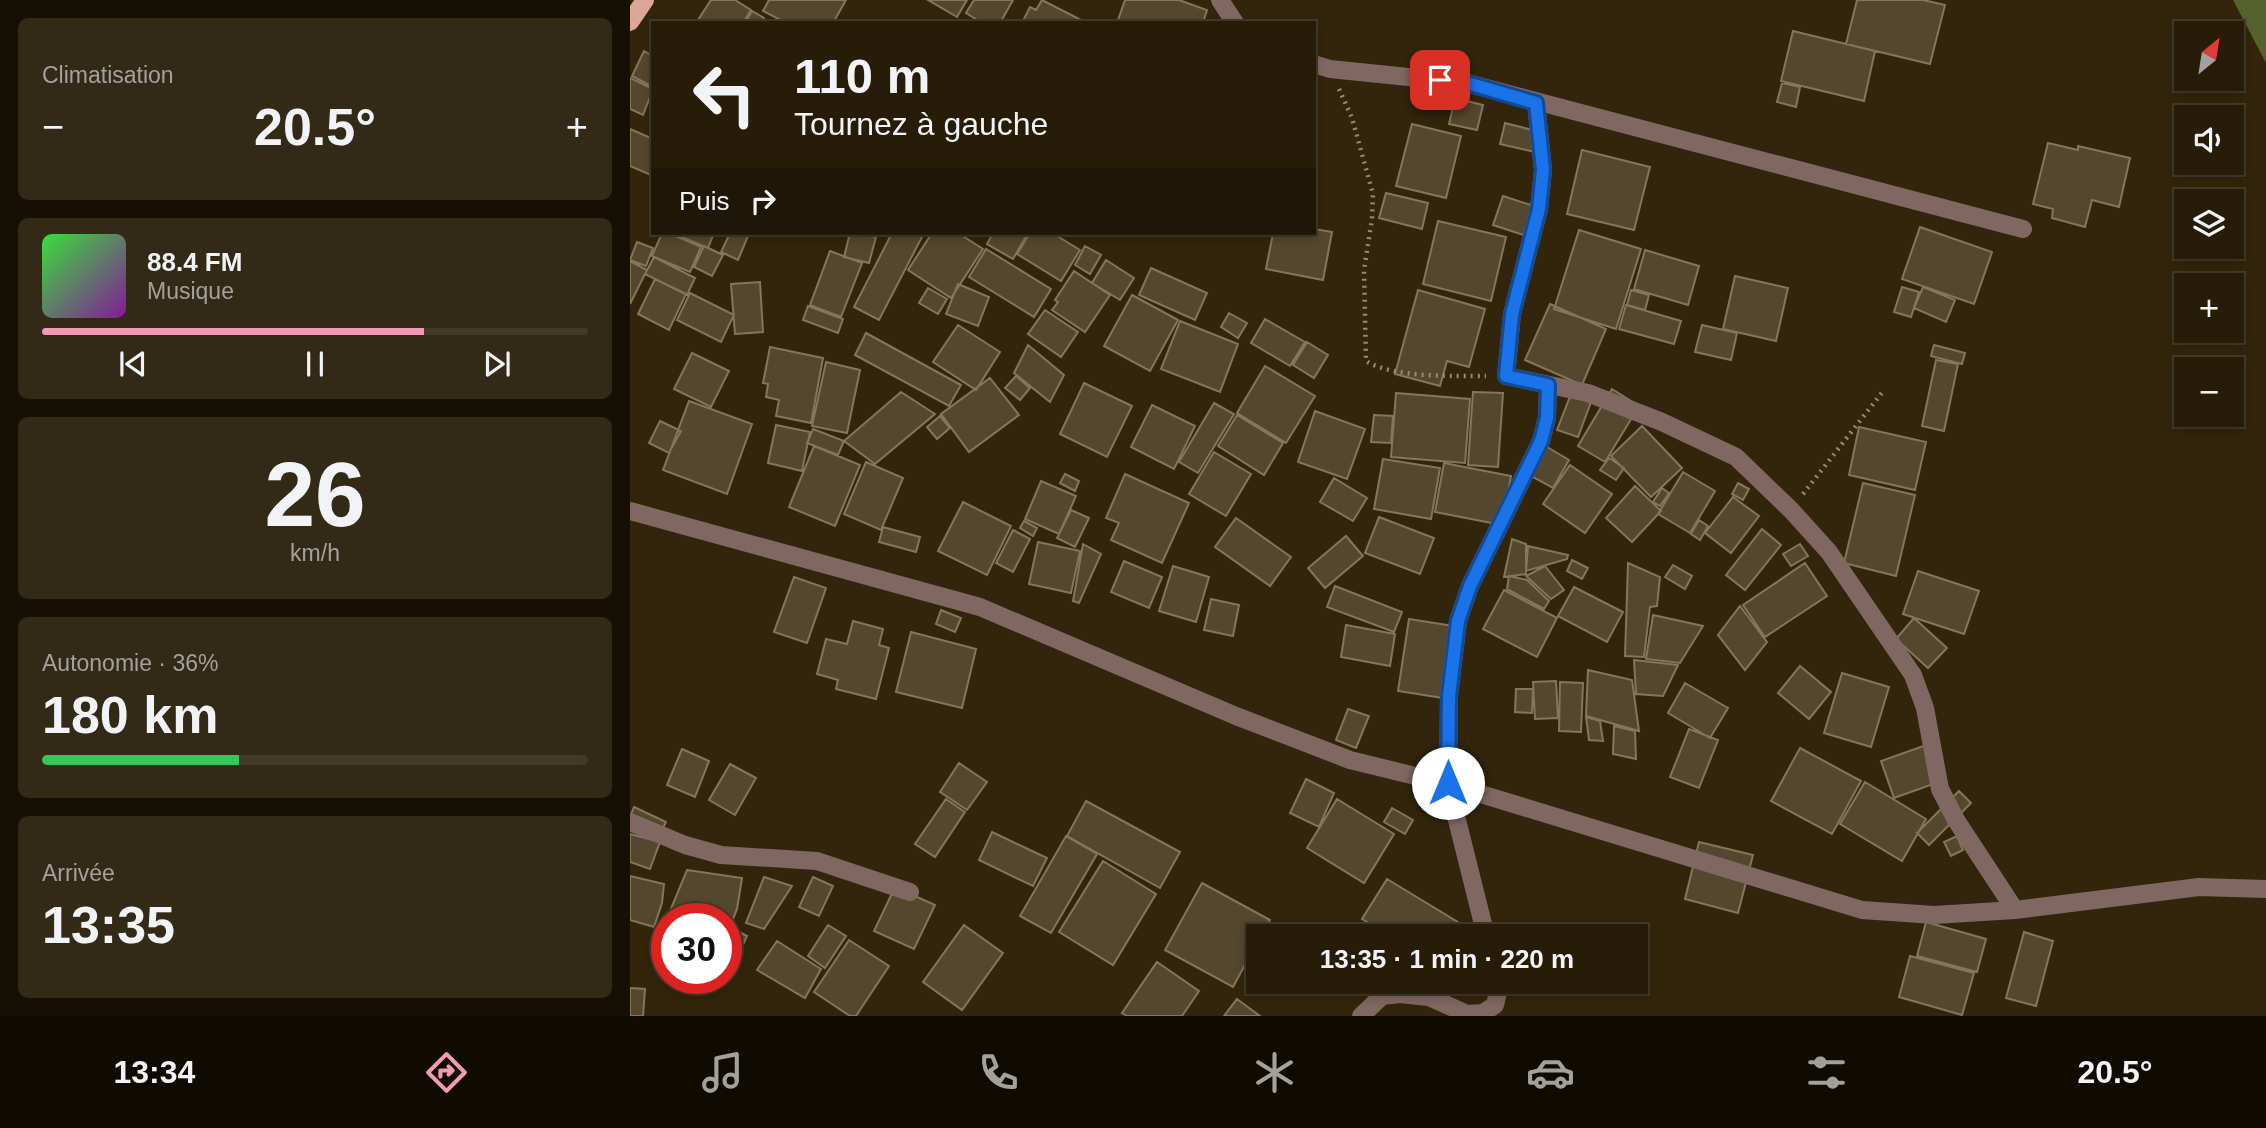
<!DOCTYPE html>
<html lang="fr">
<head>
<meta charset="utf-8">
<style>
	:root { --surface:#261c08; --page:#322916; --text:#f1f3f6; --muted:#a4a19c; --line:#423a29; --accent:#f09ab6 }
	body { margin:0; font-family:Arial,sans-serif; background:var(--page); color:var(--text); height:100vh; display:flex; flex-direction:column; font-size:26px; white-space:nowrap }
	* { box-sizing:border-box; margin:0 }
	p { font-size:23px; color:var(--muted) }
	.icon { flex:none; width:38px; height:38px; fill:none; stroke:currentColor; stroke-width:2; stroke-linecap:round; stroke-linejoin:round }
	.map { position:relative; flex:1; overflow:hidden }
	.drawer { display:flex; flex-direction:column; gap:18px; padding:18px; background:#150f04; width:630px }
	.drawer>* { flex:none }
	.hud { position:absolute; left:21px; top:21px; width:665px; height:214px; border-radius:0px; box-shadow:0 4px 10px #0003,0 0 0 2px var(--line); background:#261c08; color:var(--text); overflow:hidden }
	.needle { width:46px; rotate:30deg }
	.buttons { position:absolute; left:1544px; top:21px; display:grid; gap:14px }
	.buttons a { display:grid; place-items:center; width:70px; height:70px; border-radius:0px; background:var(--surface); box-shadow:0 4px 10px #0003,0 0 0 2px var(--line); font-size:35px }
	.speed { position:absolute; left:21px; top:903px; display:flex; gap:14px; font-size:35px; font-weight:700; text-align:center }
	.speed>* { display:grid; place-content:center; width:91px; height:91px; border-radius:50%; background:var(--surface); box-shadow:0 4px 10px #0003,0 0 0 2px var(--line); line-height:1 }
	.speed .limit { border:10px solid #d22; background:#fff; color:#111 }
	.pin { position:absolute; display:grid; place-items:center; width:60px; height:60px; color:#fff; margin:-30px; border-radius:14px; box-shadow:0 4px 10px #0006 }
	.me { position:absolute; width:77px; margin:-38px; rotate:0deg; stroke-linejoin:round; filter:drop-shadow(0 0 5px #0008) }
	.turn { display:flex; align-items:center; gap:24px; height:147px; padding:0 28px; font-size:32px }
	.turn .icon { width:91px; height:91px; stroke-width:2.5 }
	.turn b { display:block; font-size:49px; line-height:60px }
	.then { display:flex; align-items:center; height:66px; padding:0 28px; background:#0003; gap:14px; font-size:26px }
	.big { font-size:52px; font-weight:800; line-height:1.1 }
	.drawer .tile { flex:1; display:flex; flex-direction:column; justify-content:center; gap:10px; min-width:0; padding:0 24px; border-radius:10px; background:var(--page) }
	.drawer .dial { align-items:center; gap:0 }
	.dial b { font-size:91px; line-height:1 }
	.song { display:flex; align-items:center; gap:21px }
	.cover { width:84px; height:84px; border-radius:10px; background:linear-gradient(135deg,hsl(120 70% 55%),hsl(290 70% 35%)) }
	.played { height:7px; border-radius:4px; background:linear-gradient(90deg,var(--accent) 70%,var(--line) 70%) }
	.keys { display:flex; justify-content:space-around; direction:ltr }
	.heat { display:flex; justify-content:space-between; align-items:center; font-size:38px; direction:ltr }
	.charge { height:10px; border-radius:5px; background:linear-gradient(90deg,#34c759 36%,var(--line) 0) }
	.trip { position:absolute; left:616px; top:924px; width:402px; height:70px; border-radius:0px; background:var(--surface); box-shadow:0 4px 10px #0003,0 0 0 2px var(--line); font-weight:800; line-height:70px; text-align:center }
	.tab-bar { display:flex; height:112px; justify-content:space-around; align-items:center; background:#0f0b03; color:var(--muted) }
	.tab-bar .icon { width:49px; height:49px }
	.tab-bar .current { color:var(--accent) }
	.tab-bar b { font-size:32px; color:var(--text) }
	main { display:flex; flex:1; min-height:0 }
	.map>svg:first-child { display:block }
	.forest { fill:#55622d }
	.building { fill:#55472d; stroke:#85765a; stroke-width:2 }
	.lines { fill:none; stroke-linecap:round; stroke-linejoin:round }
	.path { stroke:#948a76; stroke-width:4.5; stroke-dasharray:2 5; stroke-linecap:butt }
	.minor { stroke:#816761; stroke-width:18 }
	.major { stroke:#dca799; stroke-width:18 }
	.route-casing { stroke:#114b97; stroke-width:18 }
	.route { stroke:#1a73e8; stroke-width:12 }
</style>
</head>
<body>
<main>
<section class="drawer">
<div class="tile"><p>Climatisation</p>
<div class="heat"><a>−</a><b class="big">20.5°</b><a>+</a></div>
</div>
<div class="tile">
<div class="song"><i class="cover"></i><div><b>88.4 FM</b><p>Musique</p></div></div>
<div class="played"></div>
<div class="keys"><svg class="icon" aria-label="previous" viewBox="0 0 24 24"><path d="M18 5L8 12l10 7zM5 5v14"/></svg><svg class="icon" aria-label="pause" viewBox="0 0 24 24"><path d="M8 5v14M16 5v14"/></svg><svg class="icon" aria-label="next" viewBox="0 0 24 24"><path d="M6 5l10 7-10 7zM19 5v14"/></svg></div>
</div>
<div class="tile dial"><b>26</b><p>km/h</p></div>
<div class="tile"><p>Autonomie · 36%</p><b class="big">180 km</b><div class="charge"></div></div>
<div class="tile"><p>Arrivée</p><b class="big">13:35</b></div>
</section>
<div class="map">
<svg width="1636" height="1016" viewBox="0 0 1636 1016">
	<rect width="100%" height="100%" fill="#32250b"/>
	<!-- forest -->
	<path class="forest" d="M1603,0H1636V63Z"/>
	<!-- building -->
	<path class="building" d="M81,0H105L121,10L113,23H66Z
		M139,0H216L203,23H156L133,11Z
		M298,0H337L327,17Z
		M344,0H383L370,23H352L336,13Z
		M412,0L453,21L452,23H392L400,7L406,10Z
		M495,0H549L577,10L573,23H487Z
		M1227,0H1293L1315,5L1300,64L1216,44Z
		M122,11L134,18L132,23H115Z
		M1163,31L1245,51L1234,101L1151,81Z
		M14,51L23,56V87L2,76Z
		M0,78L23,89L13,115L0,109Z
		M1152,83L1170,87L1166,107L1147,102Z
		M825,98L853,105L847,130L819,124Z
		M875,123L914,133L909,153L870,144Z
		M782,124L831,136L816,198L766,186Z
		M0,129L23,139V176L0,166Z
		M1418,143L1448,150V146L1500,158L1489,207L1462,200L1455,227L1422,218L1423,209L1403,204Z
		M952,150L1020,167L1004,230L937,214Z
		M756,193L798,203L792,229L749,218Z
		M873,196L907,207L897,236L863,225Z
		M808,221L876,237L861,301L793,284Z
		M1290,227L1362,252L1344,304L1272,279Z
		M684,229L702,232L693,280L636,269L643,233H684Z
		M949,230L1011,249L986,329L924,309Z
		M32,233H39L71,247L60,272L22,256Z
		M42,233H84L78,248Z
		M100,233H110L118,236L108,260L91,252Z
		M220,233L246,237L239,263L214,257Z
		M262,233H294L249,320L224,307Z
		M302,233H328L353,249L321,298L278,270Z
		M363,233H398L383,259L357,244Z
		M400,233H422L450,250L431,281L387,254Z
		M7,242L23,248L16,266L0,260Z
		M74,246L93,255L82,276L64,267Z
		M455,246L471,255L460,274L445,265Z
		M356,249L421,289L404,317L339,277Z
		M1015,250L1069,266L1058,305L1004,289Z
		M200,251L232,263L211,317L180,305Z
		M24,257L65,278L57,295L15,274Z
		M476,260L504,278L490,300L462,283Z
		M0,261L17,270L0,304Z
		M521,268L577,293L565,320L509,295Z
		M444,271L480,295L455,332L422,310L428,302L425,300Z
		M1105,276L1158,288L1146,341L1093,329Z
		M25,279L56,294L39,330L8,314Z
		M130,282L133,332L105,334L101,284Z
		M328,284L359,297L348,326L316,314Z
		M1272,287L1289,292L1281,317L1264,312Z
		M1293,287L1325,300L1316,322L1284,308Z
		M298,288L317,299L308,314L289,303Z
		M788,290L855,309L839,367L817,361L810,386L765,374Z
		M1001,290L1019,295L1015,310L997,305Z
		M60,293L104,315L91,342L47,320Z
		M502,295L548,320L520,371L474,346Z
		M920,304L976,329L952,385L895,360Z
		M996,305L1051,321L1044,344L989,329Z
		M178,306L213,319L208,333L173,320Z
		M415,310L448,332L431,357L398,334Z
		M599,313L617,323L608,338L591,327Z
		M635,319L675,342L660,366L621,343Z
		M550,321L608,344L590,392L531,369Z
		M328,325L370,352L346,390L303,362Z
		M1072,325L1107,333L1101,360L1065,352Z
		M236,333L331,385L319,406L225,355Z
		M677,342L698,355L684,378L663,365Z
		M398,345L434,375L420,402L384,373Z
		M1304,345L1335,353L1332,364L1301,356Z
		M140,347L193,358L181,423L146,416L149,400L136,397L138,384L133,383Z
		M62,353L99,371L81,407L44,389Z
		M1306,360L1328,364L1314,431L1292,426Z
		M196,362L230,370L217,433L182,426Z
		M635,366L685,396L656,443L607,413Z
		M386,376L400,388L390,400L375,388Z
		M360,378L389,415L339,452L311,414Z
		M454,383L502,406L477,457L430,434Z
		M982,389L1009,406L975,462L948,446Z
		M271,392L305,414L245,464L214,441Z
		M843,392L873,393L868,467L838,465Z
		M766,393L840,399L835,463L761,457Z
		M941,394L961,402L948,437L927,430Z
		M59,401L122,424L97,494L33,470Z
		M584,403L604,414L568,473L549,462Z
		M522,405L565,426L544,469L501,447Z
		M685,411L735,429L717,479L668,462Z
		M607,415L653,443L634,475L588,446Z
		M744,415L763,416L761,443L741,442Z
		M310,416L320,428L307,439L297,427Z
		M30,421L51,431L39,453L19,443Z
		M146,425L180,432L172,471L138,463Z
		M1012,426L1052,468L1021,497L981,456Z
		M1229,427L1296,442L1285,490L1219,475Z
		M183,429L214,441L208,455L177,443Z
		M907,441L939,460L923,488L890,470Z
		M184,446L230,465L205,526L159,507Z
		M584,452L621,474L596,516L559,494Z
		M979,458L994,468L986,480L970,470Z
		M753,459L810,468L801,519L744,509Z
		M236,462L273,478L251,530L214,514Z
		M814,463L881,476L872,525L805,512Z
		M940,465L982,494L955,533L913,504Z
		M1053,472L1085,491L1060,533L1028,514Z
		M435,474L449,481L445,491L430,483Z
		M495,474L559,503L532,563L481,540L489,523L476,518Z
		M704,478L737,498L723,521L690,502Z
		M411,481L446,496L429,534L395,519Z
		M1108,483L1119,489L1113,500L1102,494Z
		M1233,483L1285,495L1266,576L1214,563Z
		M1005,486L1031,511L1002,542L976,518Z
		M1032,488L1039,493L1030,506L1023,502Z
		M1103,497L1129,516L1101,553L1075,533Z
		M333,502L381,526L357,575L308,551Z
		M441,510L459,518L445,547L427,538Z
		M749,517L804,538L790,574L735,553Z
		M606,518L661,557L640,586L585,547Z
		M1069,520L1078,526L1070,540L1061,534Z
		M394,521L407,528L403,536L390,528Z
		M253,527L290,537L286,552L249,542Z
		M1132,529L1151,545L1115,590L1096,575Z
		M383,530L400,539L383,572L366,563Z
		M716,536L733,556L695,588L678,568Z
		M882,539L896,544V574L874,577Z
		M408,542L450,551L441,593L399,584Z
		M453,544L471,554L449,603L443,601Z
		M1170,544L1178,556L1161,566L1153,554Z
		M898,546L938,555L937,559L896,571Z
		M942,560L958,568L952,579L937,571Z
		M494,561L532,577L519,608L481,592Z
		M998,563L1030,577L1027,606L1020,607L1014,657L995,656Z
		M1175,563L1197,596L1135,637L1113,605Z
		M1043,565L1062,576L1055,589L1035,577Z
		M543,566L579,577L566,622L529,611Z
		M915,566L934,590L921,599L896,576Z
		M1288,571L1349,591L1334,634L1273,614Z
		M879,576L897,580L919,601L914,609L877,589Z
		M164,577L196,588L177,643L144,632Z
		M705,586L772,612L764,632L697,607Z
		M944,587L993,612L977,642L928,616Z
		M874,590L927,618L907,657L853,629Z
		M581,599L609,605L603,636L574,630Z
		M1110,606L1137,642L1115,670L1088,635Z
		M311,610L331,618L325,632L306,624Z
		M1023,615L1073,626L1050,663L1016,659Z
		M1284,618L1317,648L1298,668L1266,639Z
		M779,619L824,626L813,698L768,691Z
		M223,621L253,629L249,645L259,648L246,699L206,689L208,680L187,674L196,639L217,644Z
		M716,625L765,634L760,666L711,657Z
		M281,632L346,649L332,708L266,692Z
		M1004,660L1048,665L1033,696L1006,694Z
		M1170,666L1201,692L1179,719L1148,693Z
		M958,670L1002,680L1009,731L956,716Z
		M1212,673L1259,687L1241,747L1194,733Z
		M926,681L928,718L905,719L903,682Z
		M930,682L953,683L951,732L929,731Z
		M1055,683L1098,708L1080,738L1038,713Z
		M886,689H903L902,713L885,712Z
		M718,709L739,716L726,748L706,740Z
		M956,717L970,721L973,741L959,740Z
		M984,726L1005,731L1006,759L983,754Z
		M1059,729L1088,740L1069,788L1040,777Z
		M1299,744L1312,781L1264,798L1251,761Z
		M1170,748L1231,781L1202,834L1141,801Z
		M52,749L79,761L65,797L37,785Z
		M329,763L357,782L337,810L310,792Z
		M100,764L126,778L105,815L79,800Z
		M676,779L704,793L689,827L660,813Z
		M1235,782L1296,819L1272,861L1210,824Z
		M1329,791L1341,803L1299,845L1287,833Z
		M316,799L335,812L305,857L285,844Z
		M707,799L764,834L734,883L677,848Z
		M456,801L550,852L530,888L437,836Z
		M4,807L36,822L27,841L0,817Z
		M762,808L783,820L775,834L754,822Z
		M362,832L417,858L403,886L349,860Z
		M0,834L30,842L20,869L0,862Z
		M436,836L467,854L421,933L390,916Z
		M1327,836L1333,850L1321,856L1314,842Z
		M1069,842L1123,855L1108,913L1055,899Z
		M473,861L526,894L483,965L429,932Z
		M57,870L112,878L107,909L96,936V919H37V924L35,923Z
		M0,876L34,884L32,903L24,927L0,920Z
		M134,877L162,886L134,929L116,923Z
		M183,877L203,886L189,916L169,907Z
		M757,879L846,933L844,936H760L732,919Z
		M572,883L640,920L631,936H628V941L603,987L535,950Z
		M265,887L305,905L284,949L244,931Z
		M1296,922L1356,939L1347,972L1287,956Z
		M198,925L216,936L195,968L178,956Z
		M334,925L373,953L332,1010L293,982Z
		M105,930L117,936L106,960L96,956V950Z
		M1394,932L1423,941L1406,1006L1376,998Z
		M219,940L259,966L226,1016H220L184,992Z
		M147,941L191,969L175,998L127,970Z
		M1280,956L1344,973L1332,1015L1269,997Z
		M527,962L569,991L552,1016H497L492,1013Z
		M0,988L15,989L13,1016H0Z
		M607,999L630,1016H594Z"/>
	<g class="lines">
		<!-- path -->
		<path class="path" d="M709,89L722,118L743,194L742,219L734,270L736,361C763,378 824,376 856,376
			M1173,494L1254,390"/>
		<!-- minor -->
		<path class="minor" d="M590,0L605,23
			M684,64L700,69L837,83L1393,229
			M906,103L913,170L909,209L882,314L876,376L958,393L1032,422L1106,457L1161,510L1199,552L1283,675L1295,708L1310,789L1326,820L1385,910
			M0,511L350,607L606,716L720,760L818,784L1232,910L1304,915L1385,910L1569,887L1636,889
			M0,822L55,845L91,855L187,861L280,892
			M856,936L818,784L819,696L828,621L840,586L911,441L917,418L918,385
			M731,1016L752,996L770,994L799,997L837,1014L853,1013L865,1005L869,988L867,982"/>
		<!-- major -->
		<path class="major" d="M0,22L15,0"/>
	</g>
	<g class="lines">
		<!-- route casing -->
		<g class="route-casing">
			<path id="route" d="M810,80L837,83L906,103L913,170L909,209L882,314L876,376L918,385L917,418L911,441L840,586L828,621L819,696L818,783"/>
		</g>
		<!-- route -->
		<use href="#route" class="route"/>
	</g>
</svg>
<div class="buttons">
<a><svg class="needle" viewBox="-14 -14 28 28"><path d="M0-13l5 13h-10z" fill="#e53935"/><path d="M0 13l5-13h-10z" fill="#a4a19c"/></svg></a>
<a><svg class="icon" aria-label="sound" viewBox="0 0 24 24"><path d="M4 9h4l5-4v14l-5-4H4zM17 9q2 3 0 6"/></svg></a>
<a><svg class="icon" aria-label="layers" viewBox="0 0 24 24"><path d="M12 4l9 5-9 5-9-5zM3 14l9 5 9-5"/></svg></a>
<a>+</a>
<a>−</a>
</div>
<div class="speed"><div class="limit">30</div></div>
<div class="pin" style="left:810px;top:80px;background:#d93025"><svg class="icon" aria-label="arrive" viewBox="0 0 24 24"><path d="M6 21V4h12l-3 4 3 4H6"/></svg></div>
<svg class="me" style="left:818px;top:783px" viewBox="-20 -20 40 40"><circle r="19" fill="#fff"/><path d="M0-13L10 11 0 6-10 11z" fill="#1a73e8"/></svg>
<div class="trip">13:35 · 1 min · 220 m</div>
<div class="hud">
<div class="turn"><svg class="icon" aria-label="left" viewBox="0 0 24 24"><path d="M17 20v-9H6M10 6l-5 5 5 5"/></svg><div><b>110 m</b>Tournez à gauche</div></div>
<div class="then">Puis<svg class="icon" aria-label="right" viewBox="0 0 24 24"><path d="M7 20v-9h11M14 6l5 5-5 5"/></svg></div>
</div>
</div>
</main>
<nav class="tab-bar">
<b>13:34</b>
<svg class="icon current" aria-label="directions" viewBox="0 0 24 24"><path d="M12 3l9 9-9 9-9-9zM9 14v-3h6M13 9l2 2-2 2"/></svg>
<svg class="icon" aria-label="music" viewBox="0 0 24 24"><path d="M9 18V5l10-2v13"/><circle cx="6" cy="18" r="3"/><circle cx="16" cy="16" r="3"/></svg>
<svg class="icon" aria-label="phone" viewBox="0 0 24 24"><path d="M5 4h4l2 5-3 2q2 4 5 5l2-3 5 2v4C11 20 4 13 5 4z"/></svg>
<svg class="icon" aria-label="climate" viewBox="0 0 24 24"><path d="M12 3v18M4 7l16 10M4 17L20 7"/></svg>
<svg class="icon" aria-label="car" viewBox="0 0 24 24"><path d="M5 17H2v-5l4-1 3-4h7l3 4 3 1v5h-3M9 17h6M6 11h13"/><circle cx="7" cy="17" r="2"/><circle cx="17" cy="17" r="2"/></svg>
<svg class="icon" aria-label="filters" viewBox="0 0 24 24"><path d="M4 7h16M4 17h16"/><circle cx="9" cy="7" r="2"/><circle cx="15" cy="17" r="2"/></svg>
<b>20.5°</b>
</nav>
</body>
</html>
